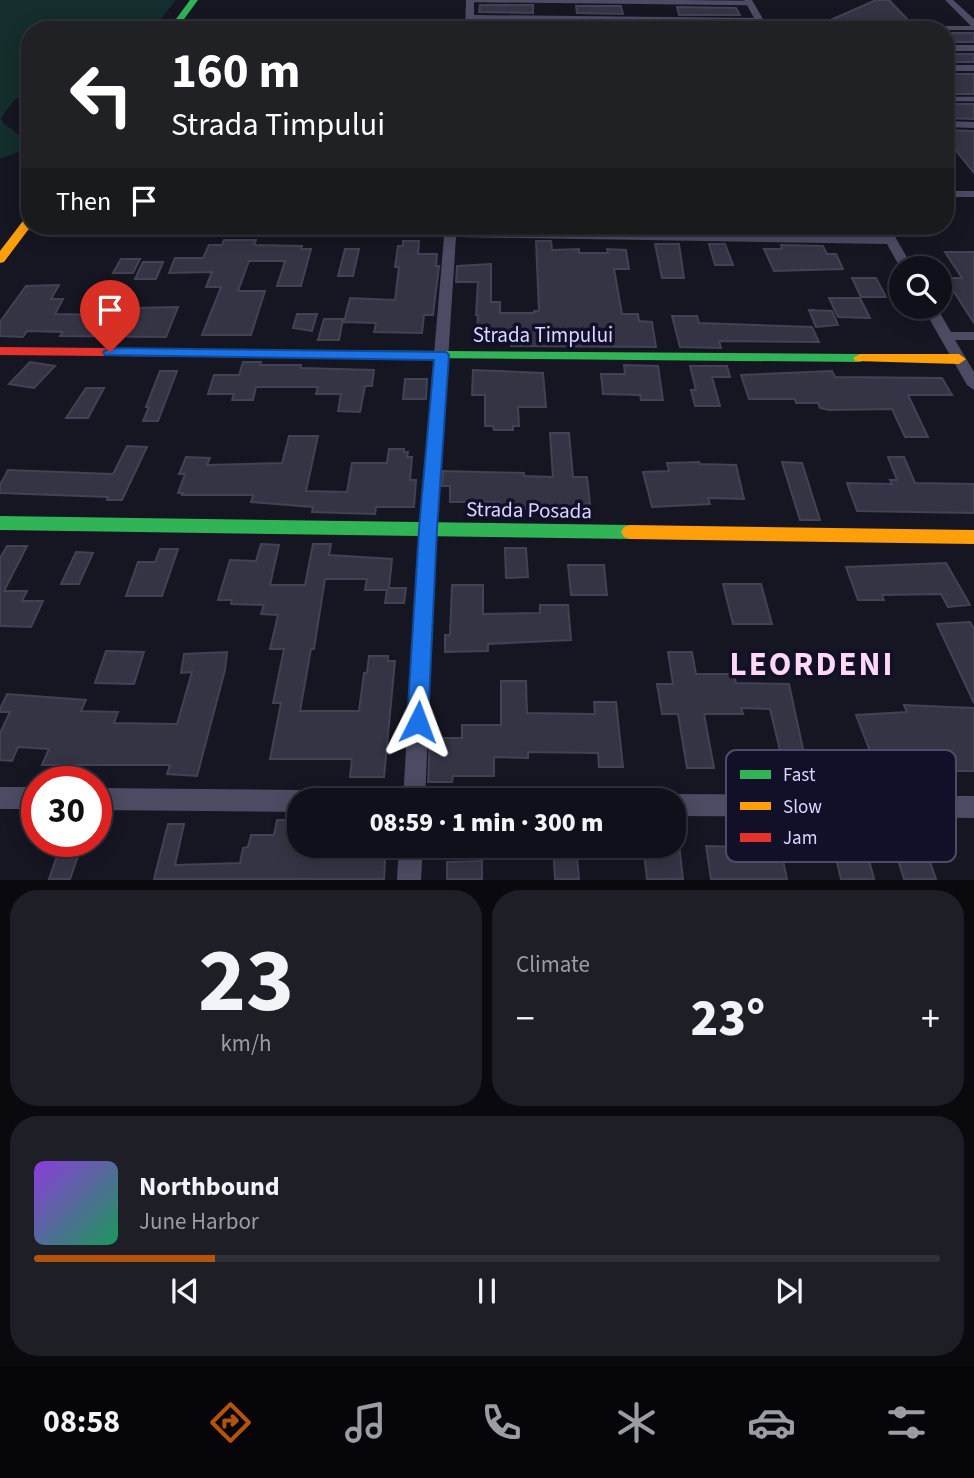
<!DOCTYPE html>
<html lang="en">
<head>
<meta charset="utf-8">
<style>
	:root { --surface:#10101a; --page:#1e1e27; --text:#f1f3f6; --muted:#9c9da2; --line:#303039; --accent:#b45309 }
	body { margin:0; font-family:"Source Sans 3",sans-serif; background:var(--page); color:var(--text); height:100vh; display:flex; flex-direction:column; font-size:26px; white-space:nowrap }
	* { box-sizing:border-box; margin:0 }
	p { font-size:23px; color:var(--muted) }
	.icon { flex:none; width:38px; height:38px; fill:none; stroke:currentColor; stroke-width:2; stroke-linecap:round; stroke-linejoin:round }
	.map { position:relative; height:880px; overflow:hidden }
	.panel { display:flex; flex-direction:column; gap:10px; padding:10px; background:#09090e; flex:1 }
	.panel>* { flex:none }
	.guide { position:absolute; left:21px; top:21px; width:933px; height:214px; border-radius:28px; box-shadow:0 4px 18px #0003,0 0 0 2px var(--line); background:#202124; color:#fff; overflow:hidden }
	.tools { position:absolute; left:889px; top:256px; display:grid; gap:14px }
	.tools a { display:grid; place-items:center; width:63px; height:63px; border-radius:50%; background:var(--surface); box-shadow:0 4px 18px #0003,0 0 0 2px var(--line); font-size:35px }
	.speed { position:absolute; left:21px; top:766px; display:flex; gap:14px; font-size:35px; font-weight:700; text-align:center }
	.speed>* { display:grid; place-content:center; width:91px; height:91px; border-radius:50%; background:var(--surface); box-shadow:0 4px 18px #0003,0 0 0 2px var(--line); line-height:1 }
	.speed .limit { border:10px solid #d22; background:#fff; color:#111 }
	.pin { position:absolute; display:grid; place-items:center; width:60px; height:60px; color:#fff; margin:-72px -30px; border-radius:50% 50% 50% 0; rotate:-45deg; box-shadow:0 0 7px #0007 }
	.pin .icon { rotate:45deg }
	.me { position:absolute; width:77px; margin:-38px; rotate:3deg; stroke-linejoin:round; filter:drop-shadow(0 0 5px #0008) }
	.turn { display:flex; align-items:center; gap:24px; height:147px; padding:0 35px; font-size:32px }
	.turn .icon { width:91px; height:91px; stroke-width:2.5 }
	.turn b { display:block; font-size:49px; line-height:60px }
	.then { display:flex; align-items:center; height:66px; padding:0 35px; background:#0003; gap:14px; font-size:26px }
	.big { font-size:52px; font-weight:800; line-height:1.1 }
	.panel .widget { flex:1; display:flex; flex-direction:column; justify-content:center; gap:10px; min-width:0; padding:0 24px; border-radius:28px; background:var(--page) }
	.panel .dial { align-items:center; gap:0 }
	.dial b { font-size:91px; line-height:1 }
	.song { display:flex; align-items:center; gap:21px }
	.cover { width:84px; height:84px; border-radius:10px; background:linear-gradient(135deg,hsl(270 70% 55%),hsl(150 70% 35%)) }
	.played { height:7px; border-radius:4px; background:linear-gradient(90deg,var(--accent) 20%,var(--line) 20%) }
	.keys { display:flex; justify-content:space-around; direction:ltr }
	.heat { display:flex; justify-content:space-between; align-items:center; font-size:38px; direction:ltr }
	.panel .tiles { flex:1; display:grid; gap:10px; grid-template-columns:1fr 1fr }
	.widget:last-child { grid-column:span 2 }
	.trip { position:absolute; left:287px; top:788px; width:399px; height:70px; border-radius:28px; background:var(--surface); box-shadow:0 4px 18px #0003,0 0 0 2px var(--line); font-weight:800; line-height:70px; text-align:center }
	.dock { display:flex; height:112px; justify-content:space-around; align-items:center; background:#06060a; color:var(--muted) }
	.dock .icon { width:49px; height:49px }
	.dock .active { color:var(--accent) }
	.dock b { font-size:32px; color:var(--text) }
	.map>svg:first-child { display:block }
	.green { fill:#132e2c }
	.building { fill:#353444; stroke:#434156; stroke-width:2 }
	.lines { fill:none; stroke-linecap:round; stroke-linejoin:round }
	.lane { stroke:#4b4b63; stroke-width:4.5 }
	.street { fill:#4b4b63; fill-rule:evenodd }
	.fast { fill:#30b455; fill-rule:evenodd }
	.slow { fill:#ff9f0a; fill-rule:evenodd }
	.jam { fill:#e5322d; fill-rule:evenodd }
	.route { fill:#1a73e8; stroke:#114b97; stroke-width:2 }
	.labels { text-anchor:middle; stroke-width:7; stroke-linejoin:round; paint-order:stroke }
	.street-label { font-size:21px; fill:#d8d7ff; stroke:#121028 }
	.near-district-label { font-size:33px; font-weight:bold; letter-spacing:2px; fill:#ffd9f4; stroke:#121028 }
	.key { fill:#121028; stroke:#4d4c68; stroke-width:2 }
	.key-label { font-size:19px; fill:#d8d7ff }
</style>
</head>
<body>
<div class="map">
<svg width="974" height="880" viewBox="0 0 974 880">
	<rect width="100%" height="100%" fill="#161622"/>
	<!-- green -->
	<path class="green" d="M0,0H176L152,30H30V92L14,100L1,118L3,123L27,141C21,153 13,155 0,158Z"/>
	<!-- building -->
	<path class="building" d="M876,0H889L911,23L826,22Z
		M480,5H533V13L479,12Z
		M576,6H621L623,14L577,13Z
		M677,7L736,8L740,15H679Z
		M479,22H534V25L494,26V30H479Z
		M945,33H974V42H945Z
		M945,54H974V62H945Z
		M945,74H974V94H945Z
		M945,104H974V119L945,118Z
		M945,130L974,131V173L945,137Z
		M772,226H814L817,232H775Z
		M224,240H256L254,245L302,246L301,249H311L301,286H277L285,261H249L238,291H265L251,335H202L221,287H206L212,272L169,273L175,258H203L209,245H222Z
		M403,241H419L418,254H437L436,266H439L433,315H424L422,333L374,332L376,323L344,322L350,298L395,300L399,267H395L398,246H403Z
		M536,241H551L552,250L579,249V253H608L607,249L626,250L629,269H614L622,314H638L639,321L652,322L656,347L511,346V340L481,339V333H477L478,315H476L478,282H456L457,266L491,264V302H500V313H534V311H539Z
		M655,244H679L684,278H662Z
		M709,244H725L733,265H715Z
		M781,245L823,246L827,254H836L843,269L774,271L764,249H782Z
		M345,249H359L353,276H338Z
		M945,252H974V323L945,278H962Z
		M121,259H140L133,273H113Z
		M143,262H163L156,279H135Z
		M852,278H876L886,297H861Z
		M59,285L51,299H63L55,314L111,315L130,314L133,308L178,307L166,337L60,336L63,332L27,331L23,337L0,336V322L26,286Z
		M829,298H860L870,318L838,317Z
		M809,310L832,311L838,325L816,327Z
		M297,314H317L312,331L293,328Z
		M672,316H697L699,323L812,327L819,342L719,341L721,348L680,347Z
		M324,319H343L339,340H318Z
		M30,362L55,366L34,388L9,384Z
		M243,362H261L260,365H301V368L374,370L372,386H365L360,412L338,411L341,394H316L318,387H256L253,400H232L234,394H208L214,375H239Z
		M624,365L658,366L663,400H641L640,395L603,394L601,374H625Z
		M690,366H727L730,377H712L720,406H695L691,390H696Z
		M473,370L543,373L546,407H518L519,426H513V430H494L493,426H485V395H472Z
		M160,371H177L158,421H143L149,407H146Z
		M832,371L835,377L942,378L952,395H908L928,437H905L892,409L829,410L820,408L818,403H796L795,399H749L741,375Z
		M405,379H427L426,399H403Z
		M86,388H104L88,418H66Z
		M550,433H569L573,477H587L590,504H586L587,511H574V516H553V509H498V502H450V486H442L443,471L524,473V476L553,477Z
		M289,436H318L306,491L347,492L352,463H387L389,449H404V452H408L407,457H412L410,480H416L414,507H376L375,514L312,512L313,507L251,502L253,495H182L183,493H178L185,474H179L186,457L210,458L207,465L282,463Z
		M127,446L147,447L122,500H107L108,497L0,493V485L8,470L113,474Z
		M888,457H904L915,483L974,484V513L857,511L847,483L892,484L890,480H897Z
		M699,462L700,464L736,465L744,499L708,498L710,504L652,507L643,472L669,471L667,463Z
		M782,462L802,463L820,520H800Z
		M261,544L279,545L270,585H305L313,544H331L329,555L392,559L389,588H406L404,603H385L387,590H365L367,579H325L314,649H311L300,711H359L364,673H367L369,656H388V661H395L384,777H350L352,759H270L281,703H273L284,649H270L278,615L261,614L264,605L231,604L232,600H218L230,560L256,561Z
		M7,546H27L4,591H27L22,601H43L31,627L0,626V558Z
		M505,548H526L528,577L506,578Z
		M160,549H178L162,596H126L138,562H155Z
		M76,552L93,553L79,584H61Z
		M946,563L970,605L948,607L941,594L882,595L884,600H858L846,567Z
		M568,565H604L607,595H571Z
		M723,584H761L772,624H733Z
		M452,585H483V614L540,613V605H568L571,640L488,644V651L445,652V635H450Z
		M970,622L974,629V703L937,624Z
		M106,651L144,652L134,684L95,683Z
		M227,652L225,670L197,776L167,774L170,765H42L49,749L18,747L12,761L0,760V733L10,712H0V709L7,694L86,700L81,711L118,712L114,723L177,724L192,672L181,673L184,654Z
		M668,652H692L696,674H734L736,683L789,684L806,763H783L770,709L741,708L743,714H704L714,768H687L678,714H662L657,684H673Z
		M501,681H526L527,713L595,714L594,702H616L623,767H599L598,753L528,752V758L494,757V776H453L452,782H428L430,738H462V725H501Z
		M904,705L974,708V771H904L909,781L845,783L840,765L875,764L856,715L907,712Z
		M277,820H298L294,845H386L384,879H154L168,824H184L175,865L240,863L243,848L248,847L251,835H274Z
		M828,826L860,827L874,879H841Z
		M747,828H776L787,879H711L706,846L750,847Z
		M62,842H83L70,879H49Z
		M643,845H679L683,879H647Z
		M902,845H924L936,879H904L898,860H907Z
		M553,847H576L579,879H555Z
		M482,861V879H447V862Z"/>
	<g class="lines">
		<!-- lane -->
		<path class="lane" d="M475,0L750,3
			M945,99H974"/>
		<!-- street -->
		<path class="street" d="M466,0H474V15L754,18L744,0H752L767,26H971L945,0H953L974,19V30H761L757,23L473,19V30H465Z
			M945,45H974V51H945Z
			M945,65H974V71H945Z
			M945,121L974,122V128L945,127Z
			M945,191H974V197H945Z
			M24,223L30,224V226L445,230V226H457V230L883,236L877,226H889L913,268L901,269L887,244L456,237L437,529L425,800H403L419,529L444,237L20,230V224Z
			M922,306H936L951,332H974V340H955L974,372V390L967,385Z
			M0,787H37V809H0Z
			M96,788L299,790L307,793L310,800H299V812L96,810Z
			M674,794L974,796V818L674,816V800H665Z
			M399,845H423L421,880H397Z"/>
		<!-- fast -->
		<path class="fast" d="M190,0H198L176,30H168Z
			M316,350L860,354L867,358L860,362L311,357L309,354L311,351Z
			M0,516L630,525L636,527L639,532L636,537L630,539L0,530Z"/>
		<!-- slow -->
		<path class="slow" d="M30,216L31,226L4,262L0,263V251L26,217Z
			M860,354H959L966,359L959,364L855,361L853,358Z
			M630,525L974,530V544L630,539L624,537L621,532L624,527Z"/>
		<!-- jam -->
		<path class="jam" d="M0,347L316,350L323,354L316,358L0,355Z"/>
	</g>
	<!-- route -->
	<path class="route" d="M110,348L446,352L449,355L437,529L428,722L425,729L418,732L410,729L407,722L419,529L434,360L105,355L103,352Z"/>
	<g class="labels">
		<!-- street labels -->
		<g class="street-label">
			<text x="543" y="342">Strada Timpului</text>
			<text transform="translate(529 510) rotate(1)" y="7">Strada Posada</text>
		</g>
		<!-- near-district labels -->
		<g class="near-district-label">
			<text x="812" y="675">LEORDENI</text>
		</g>
	</g>
	<!-- legend -->
	<rect x="726" y="750" width="230" height="112" rx="10" class="key"/>
	<rect x="740" y="770" width="31" height="9" fill="#30b455"/>
	<rect x="740" y="802" width="31" height="8" fill="#ff9f0a"/>
	<rect x="740" y="833" width="31" height="9" fill="#e5322d"/>
	<g class="key-label">
		<text x="783" y="781">Fast</text>
		<text x="783" y="813">Slow</text>
		<text x="783" y="844">Jam</text>
	</g>
</svg>
<div class="tools">
<a><svg class="icon" aria-label="search" viewBox="0 0 24 24"><circle cx="10" cy="10" r="6"/><path d="M15 15l6 6"/></svg></a>
</div>
<div class="speed"><div class="limit">30</div></div>
<div class="pin" style="left:110px;top:352px;background:#d93025"><svg class="icon" aria-label="arrive" viewBox="0 0 24 24"><path d="M6 21V4h12l-3 4 3 4H6"/></svg></div>
<svg class="me" style="left:418px;top:722px" viewBox="-20 -20 40 40"><path d="M0-17L14 15 0 8-14 15z" fill="#1a73e8" stroke="#fff" stroke-width="4"/></svg>
<div class="trip">08:59 · 1 min · 300 m</div>
<div class="guide">
<div class="turn"><svg class="icon" aria-label="left" viewBox="0 0 24 24"><path d="M17 20v-9H6M10 6l-5 5 5 5"/></svg><div><b>160 m</b>Strada Timpului</div></div>
<div class="then">Then<svg class="icon" aria-label="arrive" viewBox="0 0 24 24"><path d="M6 21V4h12l-3 4 3 4H6"/></svg></div>
</div>
</div>
<section class="panel">
<div class="tiles">
<div class="widget dial"><b>23</b><p>km/h</p></div>
<div class="widget"><p>Climate</p>
<div class="heat"><a>−</a><b class="big">23°</b><a>+</a></div>
</div>
<div class="widget">
<div class="song"><i class="cover"></i><div><b>Northbound</b><p>June Harbor</p></div></div>
<div class="played"></div>
<div class="keys"><svg class="icon" aria-label="previous" viewBox="0 0 24 24"><path d="M18 5L8 12l10 7zM5 5v14"/></svg><svg class="icon" aria-label="pause" viewBox="0 0 24 24"><path d="M8 5v14M16 5v14"/></svg><svg class="icon" aria-label="next" viewBox="0 0 24 24"><path d="M6 5l10 7-10 7zM19 5v14"/></svg></div>
</div>
</div>
</section>
<nav class="dock">
<b>08:58</b>
<svg class="icon active" aria-label="directions" viewBox="0 0 24 24"><path d="M12 3l9 9-9 9-9-9zM9 14v-3h6M13 9l2 2-2 2"/></svg>
<svg class="icon" aria-label="music" viewBox="0 0 24 24"><path d="M9 18V5l10-2v13"/><circle cx="6" cy="18" r="3"/><circle cx="16" cy="16" r="3"/></svg>
<svg class="icon" aria-label="phone" viewBox="0 0 24 24"><path d="M5 4h4l2 5-3 2q2 4 5 5l2-3 5 2v4C11 20 4 13 5 4z"/></svg>
<svg class="icon" aria-label="climate" viewBox="0 0 24 24"><path d="M12 3v18M4 7l16 10M4 17L20 7"/></svg>
<svg class="icon" aria-label="car" viewBox="0 0 24 24"><path d="M5 17H2v-5l4-1 3-4h7l3 4 3 1v5h-3M9 17h6M6 11h13"/><circle cx="7" cy="17" r="2"/><circle cx="17" cy="17" r="2"/></svg>
<svg class="icon" aria-label="filters" viewBox="0 0 24 24"><path d="M4 7h16M4 17h16"/><circle cx="9" cy="7" r="2"/><circle cx="15" cy="17" r="2"/></svg>
</nav>
</body>
</html>
